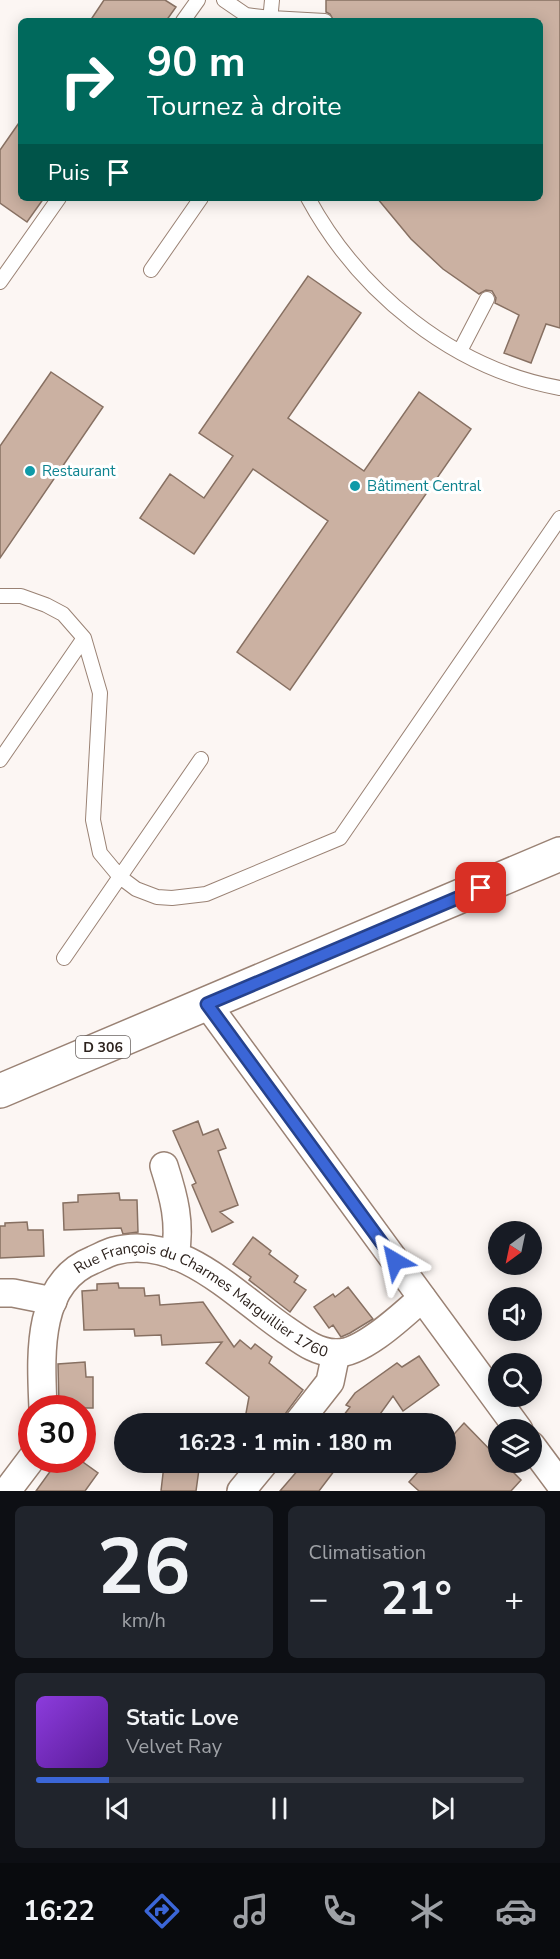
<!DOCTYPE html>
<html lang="fr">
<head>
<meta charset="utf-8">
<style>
	:root { --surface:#171b24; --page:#20242c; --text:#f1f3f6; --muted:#9ea1a6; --line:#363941; --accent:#3b66d7 }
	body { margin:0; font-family:"Nunito Sans",sans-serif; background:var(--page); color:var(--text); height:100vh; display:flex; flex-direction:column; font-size:22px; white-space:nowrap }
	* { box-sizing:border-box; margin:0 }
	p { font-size:20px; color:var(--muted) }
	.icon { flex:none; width:33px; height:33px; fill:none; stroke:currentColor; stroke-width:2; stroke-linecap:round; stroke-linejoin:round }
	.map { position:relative; height:1491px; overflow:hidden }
	.panel { display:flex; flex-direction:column; gap:15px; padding:15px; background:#0d0f14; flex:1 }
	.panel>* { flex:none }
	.guide { position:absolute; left:18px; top:18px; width:525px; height:183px; border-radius:9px; box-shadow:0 3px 15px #0003; background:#00695c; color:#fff; overflow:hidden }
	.needle { width:39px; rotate:213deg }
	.buttons { position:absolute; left:488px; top:1221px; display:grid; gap:12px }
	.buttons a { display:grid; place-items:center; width:54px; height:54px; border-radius:50%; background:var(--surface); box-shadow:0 3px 15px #0003; font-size:30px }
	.speed { position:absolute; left:18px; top:1395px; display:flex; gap:12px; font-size:30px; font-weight:700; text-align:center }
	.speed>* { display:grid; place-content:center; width:78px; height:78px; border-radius:50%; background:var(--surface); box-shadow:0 3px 15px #0003; line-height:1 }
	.speed .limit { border:9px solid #d22; background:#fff; color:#111 }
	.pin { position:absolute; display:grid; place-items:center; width:51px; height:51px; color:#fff; margin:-26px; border-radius:12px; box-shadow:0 3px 9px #0006 }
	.me { position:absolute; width:66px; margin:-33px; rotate:324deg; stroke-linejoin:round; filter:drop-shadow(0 0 4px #0008) }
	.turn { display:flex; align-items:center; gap:21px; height:126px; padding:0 30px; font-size:27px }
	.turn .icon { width:78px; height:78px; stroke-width:2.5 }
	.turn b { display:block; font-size:42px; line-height:51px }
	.then { display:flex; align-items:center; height:57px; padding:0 30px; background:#0003; gap:12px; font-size:22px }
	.big { font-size:45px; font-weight:700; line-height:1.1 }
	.panel .card { flex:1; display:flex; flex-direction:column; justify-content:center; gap:9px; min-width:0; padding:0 21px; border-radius:9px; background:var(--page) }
	.panel .dial { align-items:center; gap:0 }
	.dial b { font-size:78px; line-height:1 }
	.song { display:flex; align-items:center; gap:18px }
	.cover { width:72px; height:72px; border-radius:9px; background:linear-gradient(135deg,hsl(270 70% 55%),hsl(270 70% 35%)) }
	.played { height:6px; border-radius:3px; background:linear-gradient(90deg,var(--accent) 15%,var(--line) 15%) }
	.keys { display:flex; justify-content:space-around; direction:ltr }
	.heat { display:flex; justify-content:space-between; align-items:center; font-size:33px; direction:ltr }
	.panel .tiles { flex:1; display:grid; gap:15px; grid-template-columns:1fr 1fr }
	.card:last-child { grid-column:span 2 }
	.trip { position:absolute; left:114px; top:1413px; width:342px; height:60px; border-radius:30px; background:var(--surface); box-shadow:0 3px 15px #0003; font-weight:700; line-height:60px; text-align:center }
	.tab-bar { display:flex; height:96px; justify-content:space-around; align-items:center; background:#090b0e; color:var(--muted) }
	.tab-bar .icon { width:42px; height:42px }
	.tab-bar .current { color:var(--accent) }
	.tab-bar b { font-size:27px; color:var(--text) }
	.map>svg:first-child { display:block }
	.building { fill:#cbb1a2; stroke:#877062; stroke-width:1.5 }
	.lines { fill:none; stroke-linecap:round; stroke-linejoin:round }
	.lane-casing { stroke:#9a8274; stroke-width:16 }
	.street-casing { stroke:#9a8274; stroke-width:30 }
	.primary-casing { stroke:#9a8274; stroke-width:36 }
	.lane { stroke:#fff; stroke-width:14 }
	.street { stroke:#fff; stroke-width:27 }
	.primary { stroke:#fff; stroke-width:33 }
	.route-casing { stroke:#26428c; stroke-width:15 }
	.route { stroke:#3b66d7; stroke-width:10 }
	.culture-dot { fill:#0f9aa8; stroke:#fff; stroke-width:2 }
	.labels { text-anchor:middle; stroke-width:6; stroke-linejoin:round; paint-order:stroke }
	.shield { fill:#fff; stroke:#6b6461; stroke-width:1.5 }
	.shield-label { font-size:14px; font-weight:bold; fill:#2c221d }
	.culture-label { font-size:15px; fill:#0d838f; stroke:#fff; text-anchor:start }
	.street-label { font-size:15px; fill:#2c221d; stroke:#fff }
</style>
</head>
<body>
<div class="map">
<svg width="560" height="1491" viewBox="0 0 560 1491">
	<rect width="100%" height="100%" fill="#fcf6f3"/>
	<!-- building -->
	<path class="building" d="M104,0H165L176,7L166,21H90Z
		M326,0H560V328L546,324L531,363L504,353L519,315L495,303L496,298L492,291L486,290L479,294L443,269L411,239L377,198H540V21H334L330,14L326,12Z
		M21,120V198H44L27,222L0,203V150Z
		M308,276L361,313L288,418L364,471L419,392L471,429L290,690L237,652L328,521L253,469L194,554L140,518L170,474L204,498L233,456L199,433Z
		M51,372L103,407L0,558V446Z
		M198,1121L203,1135L218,1129L226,1148L218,1151L238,1205L220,1212L233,1222L212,1232L192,1185L196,1183L173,1131Z
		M119,1193L120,1200H137L138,1232L123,1234L121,1228L64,1230L63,1203L78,1202V1195Z
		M27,1222L28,1230H43L44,1256L0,1258V1226H5V1223Z
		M253,1237L271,1251L269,1254L298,1276L294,1282L306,1290L290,1312L249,1280L251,1277L233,1264Z
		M118,1283L119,1288H144L145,1296L159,1295L160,1305L203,1302L234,1347L240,1340L251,1349L255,1344L272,1357L269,1363L303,1390L285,1414L282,1424H244L249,1397L206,1363L222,1342L162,1345L161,1335L135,1336L134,1329L84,1330L82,1291L97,1290V1284Z
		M348,1287L373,1319L350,1333L341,1337L333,1325L329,1328L314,1307L333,1294L335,1297Z
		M419,1356L439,1385L403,1411L393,1396L373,1424H337L350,1407L346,1405L355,1393L397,1363L402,1367Z
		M85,1362L86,1377H93V1408H59L58,1364Z
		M464,1423L498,1458V1462H503L521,1480L511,1491H419L409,1482L427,1462H446V1443Z
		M65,1460H80L98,1473L85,1491H36L54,1466L58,1469Z
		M173,1462H200L196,1491H161L164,1465L172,1466Z
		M305,1462H341L319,1491H280Z"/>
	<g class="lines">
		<!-- lane casing -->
		<g class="lane-casing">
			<path id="lane" d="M224,0L246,15L271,18L325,21
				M183,21L198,0
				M270,21L272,0
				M308,198C359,292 453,369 560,388
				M151,270L201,198
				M0,282L59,198
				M460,351L487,299
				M0,596H21L46,605L63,614L84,638L100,693L93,820L100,853L120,877L136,889L157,897L172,898L206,894L340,838L560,518
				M0,760L84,638
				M64,958L201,759"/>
		</g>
		<!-- street casing -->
		<g class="street-casing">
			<g id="street">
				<path d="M207,1004L519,1430"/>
				<path d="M164,1166C174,1197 181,1223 175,1256"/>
				<path d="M0,1293H13L53,1301"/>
				<path id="s1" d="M43,1408C41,1358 35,1283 93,1260C100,1257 107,1253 114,1251C180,1233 237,1297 286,1330C301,1340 315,1352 335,1353C361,1355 403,1315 422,1298"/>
				<path d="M297,1424L330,1382L336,1353"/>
				<path d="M531,1445L560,1484"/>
				<path d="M7,1491L32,1458"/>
				<path d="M241,1491L265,1462"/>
			</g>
		</g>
		<!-- primary casing -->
		<g class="primary-casing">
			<path id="primary" d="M0,1091L560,854"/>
		</g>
		<!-- lane -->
		<use href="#lane" class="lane"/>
		<!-- street -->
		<use href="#street" class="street"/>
		<!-- primary -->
		<use href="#primary" class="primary"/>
	</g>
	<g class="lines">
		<!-- route casing -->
		<g class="route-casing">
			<path id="route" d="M395,1261L207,1004L481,888"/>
		</g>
		<!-- route -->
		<use href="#route" class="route"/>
	</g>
	<!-- markers -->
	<g class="culture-dot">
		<circle cx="30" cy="471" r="6"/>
		<circle cx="355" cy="486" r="6"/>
	</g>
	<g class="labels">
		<!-- shield labels -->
		<rect class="shield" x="76" y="1036" width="54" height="22" rx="4.5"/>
		<g class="shield-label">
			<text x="103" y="1052">D 306</text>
		</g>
		<!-- culture labels -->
		<g class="culture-label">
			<text x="42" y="476">Restaurant</text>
			<text x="367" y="491">Bâtiment Central</text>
		</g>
		<!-- street labels -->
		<g class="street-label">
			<text dy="5" stroke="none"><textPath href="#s1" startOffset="291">Rue François du Charmes Marguillier 1760</textPath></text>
		</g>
	</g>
</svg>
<div class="buttons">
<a><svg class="needle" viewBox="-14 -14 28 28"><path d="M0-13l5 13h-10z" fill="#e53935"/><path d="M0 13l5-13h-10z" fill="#9ea1a6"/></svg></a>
<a><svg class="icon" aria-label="sound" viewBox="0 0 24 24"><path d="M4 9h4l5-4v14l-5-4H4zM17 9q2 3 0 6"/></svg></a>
<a><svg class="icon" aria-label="search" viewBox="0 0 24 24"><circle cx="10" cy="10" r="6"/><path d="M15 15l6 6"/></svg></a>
<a><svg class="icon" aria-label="layers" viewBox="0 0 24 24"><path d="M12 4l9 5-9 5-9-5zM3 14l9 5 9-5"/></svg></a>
</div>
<div class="speed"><div class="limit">30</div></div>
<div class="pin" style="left:481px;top:888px;background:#d93025"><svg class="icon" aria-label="arrive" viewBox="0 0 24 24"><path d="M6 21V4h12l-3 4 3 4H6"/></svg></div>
<svg class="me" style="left:395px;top:1261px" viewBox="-20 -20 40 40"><path d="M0-17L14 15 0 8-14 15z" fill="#3b66d7" stroke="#fff" stroke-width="4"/></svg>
<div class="trip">16:23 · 1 min · 180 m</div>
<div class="guide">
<div class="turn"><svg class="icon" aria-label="right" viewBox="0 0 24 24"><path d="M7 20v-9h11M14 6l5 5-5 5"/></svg><div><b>90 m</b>Tournez à droite</div></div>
<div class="then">Puis<svg class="icon" aria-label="arrive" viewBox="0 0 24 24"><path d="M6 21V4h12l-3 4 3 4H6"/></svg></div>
</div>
</div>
<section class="panel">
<div class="tiles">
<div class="card dial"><b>26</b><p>km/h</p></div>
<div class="card"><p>Climatisation</p>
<div class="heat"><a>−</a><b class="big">21°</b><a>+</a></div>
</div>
<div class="card">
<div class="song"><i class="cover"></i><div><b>Static Love</b><p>Velvet Ray</p></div></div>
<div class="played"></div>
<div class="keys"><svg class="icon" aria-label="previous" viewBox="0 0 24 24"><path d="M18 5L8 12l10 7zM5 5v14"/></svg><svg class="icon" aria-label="pause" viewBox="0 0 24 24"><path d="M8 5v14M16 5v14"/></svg><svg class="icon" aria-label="next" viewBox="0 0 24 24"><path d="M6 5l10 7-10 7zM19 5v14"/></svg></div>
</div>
</div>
</section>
<nav class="tab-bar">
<b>16:22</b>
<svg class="icon current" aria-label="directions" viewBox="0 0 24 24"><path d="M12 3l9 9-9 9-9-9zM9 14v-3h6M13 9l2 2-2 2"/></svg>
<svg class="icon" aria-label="music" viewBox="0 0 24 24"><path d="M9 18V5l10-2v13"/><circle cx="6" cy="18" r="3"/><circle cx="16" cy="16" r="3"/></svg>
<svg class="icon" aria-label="phone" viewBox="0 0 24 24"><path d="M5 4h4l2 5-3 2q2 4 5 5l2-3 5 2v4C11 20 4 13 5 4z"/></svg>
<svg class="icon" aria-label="climate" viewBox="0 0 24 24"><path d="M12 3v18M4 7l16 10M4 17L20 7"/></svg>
<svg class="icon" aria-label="car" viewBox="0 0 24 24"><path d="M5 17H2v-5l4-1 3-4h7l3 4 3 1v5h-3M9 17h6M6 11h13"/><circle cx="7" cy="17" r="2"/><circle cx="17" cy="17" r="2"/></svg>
</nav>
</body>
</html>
